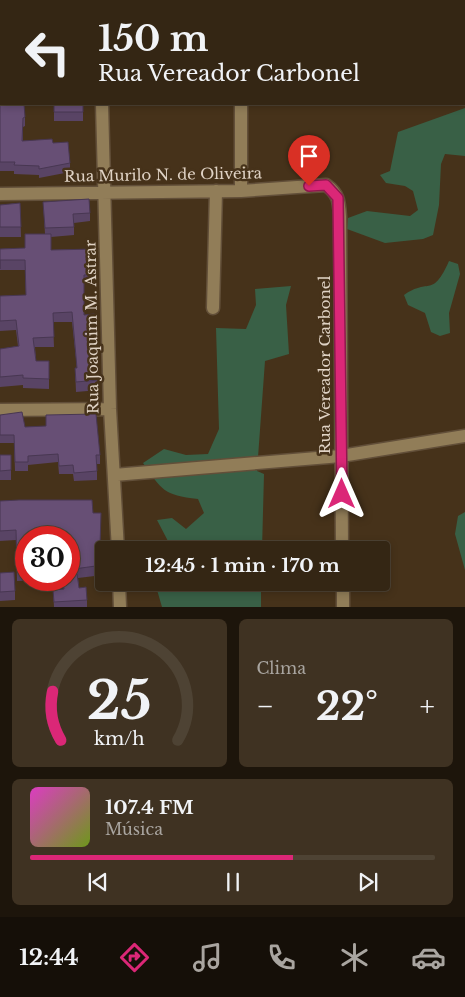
<!DOCTYPE html>
<html lang="pt">
<head>
<meta charset="utf-8">
<style>
	:root { --surface:#342614; --page:#3f3222; --text:#f1f3f6; --muted:#a9a5a0; --line:#4e4334; --accent:#db2777 }
	body { margin:0; font-family:"Libre Baskerville",serif; background:var(--page); color:var(--text); height:100vh; display:flex; flex-direction:column; font-size:19px; white-space:nowrap }
	* { box-sizing:border-box; margin:0 }
	p { font-size:16px; color:var(--muted) }
	.icon { flex:none; width:28px; height:28px; fill:none; stroke:currentColor; stroke-width:2; stroke-linecap:round; stroke-linejoin:round }
	.map { position:relative; height:607px; overflow:hidden }
	.sheet { display:flex; flex-direction:column; gap:12px; padding:12px; background:#1d150b; flex:1 }
	.sheet>* { flex:none }
	.top-card { position:absolute; left:0px; top:0px; width:465px; height:105px; box-shadow:0 2px 8px #0003,0 0 0 1px var(--line); background:#342614; color:var(--text); overflow:hidden }
	.speed { position:absolute; left:15px; top:526px; display:flex; gap:10px; font-size:25px; font-weight:700; text-align:center }
	.speed>* { display:grid; place-content:center; width:65px; height:65px; border-radius:50%; background:var(--surface); box-shadow:0 2px 8px #0003,0 0 0 1px var(--line); line-height:1 }
	.speed .limit { border:8px solid #d22; background:#fff; color:#111 }
	.pin { position:absolute; display:grid; place-items:center; width:42px; height:42px; color:#fff; margin:-51px -21px; border-radius:50% 50% 50% 0; rotate:-45deg; box-shadow:0 0 5px #0007 }
	.pin .icon { rotate:45deg }
	.me { position:absolute; width:55px; margin:-28px; rotate:0deg; stroke-linejoin:round; filter:drop-shadow(0 0 4px #0008) }
	.turn { display:flex; align-items:center; gap:18px; height:105px; padding:0 15px; font-size:22px }
	.turn .icon { width:65px; height:65px; stroke-width:2.5 }
	.turn b { display:block; font-size:35px; line-height:42px }
	.big { font-size:38px; font-weight:700; line-height:1.1 }
	.sheet .widget { flex:1; display:flex; flex-direction:column; justify-content:center; gap:8px; min-width:0; padding:0 18px; border-radius:8px; background:var(--page) }
	.sheet .dial { align-items:center; gap:0 }
	.dial svg { height:130px; overflow:visible; fill:none; stroke:var(--line); stroke-width:7; stroke-linecap:round; text-anchor:middle }
	.dial text { fill:var(--text); stroke:none }
	.song { display:flex; align-items:center; gap:15px }
	.cover { width:60px; height:60px; border-radius:8px; background:linear-gradient(135deg,hsl(310 70% 55%),hsl(80 70% 35%)) }
	.played { height:5px; border-radius:2px; background:linear-gradient(90deg,var(--accent) 65%,var(--line) 65%) }
	.keys { display:flex; justify-content:space-around; direction:ltr }
	.heat { display:flex; justify-content:space-between; align-items:center; font-size:28px; direction:ltr }
	.sheet .tiles { flex:1; display:grid; gap:12px; grid-template-columns:1fr 1fr }
	.widget:last-child { grid-column:span 2 }
	.trip { position:absolute; left:95px; top:541px; width:295px; height:50px; border-radius:5px; background:var(--surface); box-shadow:0 2px 8px #0003,0 0 0 1px var(--line); font-weight:700; line-height:50px; text-align:center }
	.tab-bar { display:flex; height:80px; justify-content:space-around; align-items:center; background:#150f08; color:var(--muted) }
	.tab-bar .icon { width:35px; height:35px }
	.tab-bar .on { color:var(--accent) }
	.tab-bar b { font-size:22px; color:var(--text) }
	.map>svg:first-child { display:block }
	.green { fill:#396046 }
	.lines { fill:none; stroke-linecap:round; stroke-linejoin:round }
	.minor-casing { stroke:#624f39; stroke-width:15 }
	.minor { stroke:#917d58; stroke-width:12 }
	.wall { fill:#594465 }
	.building { fill:#674f75; stroke:#483752 }
	.route-casing { stroke:#8e194d; stroke-width:12 }
	.route { stroke:#db2777; stroke-width:9 }
	.labels { text-anchor:middle; stroke-width:5; stroke-linejoin:round; paint-order:stroke }
	.street-label { font-size:15px; fill:#dfd2c4; stroke:#46321a }
</style>
</head>
<body>
<div class="map">
<svg width="465" height="607" viewBox="0 0 465 607">
	<rect width="100%" height="100%" fill="#46321a"/>
	<!-- green -->
	<path class="green" d="M465,108V156L445,154L441,164L439,205L433,235L423,239L385,243L347,229L348,218L367,211L410,216L418,210L413,191L405,186L386,183L380,175L390,171L398,132Z
		M449,261L458,264L460,274L449,313L450,333L440,336L431,332L425,313L408,305L404,295C430,277 432,299 449,261Z
		M291,286L286,305L289,354L265,361L257,471L264,474L262,550H168L169,543L157,520L172,518L186,529L204,513L198,499C163,495 162,490 143,463L164,449L186,455L208,454L219,429L216,328L246,329L256,305L255,289Z
		M465,512V570L455,534L458,516Z
		M155,583H261V607H162Z"/>
	<g class="lines">
		<!-- minor casing -->
		<g class="minor-casing">
			<path id="minor" d="M99,0V1
				M240,0V1
				M102,104L110,409L118,550
				M241,104V191
				M0,194L241,191L326,185C339,194 339,202 340,217L342,550
				M213,308L216,191
				M0,410L110,409
				M114,475L341,456L465,436
				M119,582L120,607
				M343,582V607"/>
		</g>
		<!-- minor -->
		<use href="#minor" class="minor"/>
	</g>
	<!-- wall -->
	<path class="wall" d="M0,0L1,1V40H0Z
		M42,0H78V1H84H63V0L42,1Z
		M0,94L25,117V126L23,127V141L53,143L70,163V172L39,178V175L14,174V171H0Z
		M54,104H83V121H54Z
		M43,202L90,213V221L74,223V235L51,237V250L95,249L96,284H84V315L96,329V339H95L99,380V390L76,392L75,368H77L72,322H53L54,347H35L36,361H49V389L23,388V385L0,387V349L18,346L16,330L0,331V296L26,295L25,270H0V249L25,248L45,234Z
		M20,203L21,237H0V205Z
		M0,415L25,427L100,455V464H97V480L74,481L73,474H59L58,462L28,465V471H15L14,443H0Z
		M0,455H11V480H0Z
		M0,501L93,513L101,546L103,565V575L78,578L79,588L87,600V607H54L53,590L63,589L62,580H69L73,574L71,558H69V538H26V580H46L17,581L16,540L0,541Z
		M0,573L15,591V600L0,601Z"/>
	<!-- building -->
	<path class="building" d="M0,0H19V1H1V31H0Z
		M63,0H78V1L84,0V1H63Z
		M0,94H1V104H24L25,117L23,118L22,141L52,139L53,143L68,142L70,163L39,169V166L14,165L15,162H0Z
		M54,104H83V112H54Z
		M89,199L90,213L73,214L74,227L45,228L43,202Z
		M20,203L21,227H0V205Z
		M25,234H51V250L95,249L96,274L84,275V315L95,314L96,329H94L99,380L76,382L75,368H77L72,312L53,313L54,337L33,338L36,361H49V379L23,378V375L0,377V349L19,346L16,320L0,321V296L26,295L25,260H0V269V249L25,248Z
		M22,412L25,427L46,426V415L96,414L100,455H96L97,471L74,473L73,465L59,466L58,454L28,456V462H15L14,435H0V415Z
		M0,455H11V470L0,471Z
		M19,500H92L93,513H101L100,545L103,565L74,569L71,548H69V538H26V570L17,571L16,530L0,531V501Z
		M14,572L15,591L0,592V573Z
		M69,574H77L79,588L86,587L87,600L54,602L53,590L64,589L63,580H69Z"/>
	<g class="lines">
		<!-- route casing -->
		<g class="route-casing">
			<path id="route" d="M309,186L326,185L338,198L342,494"/>
		</g>
		<!-- route -->
		<use href="#route" class="route"/>
	</g>
	<g class="labels">
		<!-- street labels -->
		<g class="street-label">
			<text transform="translate(163 175) rotate(-1)" y="5">Rua Murilo N. de Oliveira</text>
			<text transform="translate(92 327) rotate(-91)" y="5">Rua Joaquim M. Astrar</text>
			<text transform="translate(325 365) rotate(-90)" y="5">Rua Vereador Carbonel</text>
		</g>
	</g>
</svg>
<div class="speed"><div class="limit">30</div></div>
<div class="pin" style="left:309px;top:186px;background:#d93025"><svg class="icon" aria-label="arrive" viewBox="0 0 24 24"><path d="M6 21V4h12l-3 4 3 4H6"/></svg></div>
<svg class="me" style="left:342px;top:494px" viewBox="-20 -20 40 40"><path d="M0-17L14 15 0 8-14 15z" fill="#db2777" stroke="#fff" stroke-width="4"/></svg>
<div class="trip">12:45 · 1 min · 170 m</div>
<div class="top-card">
<div class="turn"><svg class="icon" aria-label="left" viewBox="0 0 24 24"><path d="M17 20v-9H6M10 6l-5 5 5 5"/></svg><div><b>150 m</b>Rua Vereador Carbonel</div></div>
</div>
</div>
<section class="sheet">
<div class="tiles">
<div class="widget dial"><svg viewBox="0 0 100 80">
<path d="M14 69A42 42 0 1 1 86 69"/>
<path d="M14 69A42 42 0 0 1 9 39" stroke="#db2777"/>
<text x="50" y="56" font-size="32" font-weight="700">25</text>
<text x="50" y="72" font-size="11">km/h</text>
</svg></div>
<div class="widget"><p>Clima</p>
<div class="heat"><a>−</a><b class="big">22°</b><a>+</a></div>
</div>
<div class="widget">
<div class="song"><i class="cover"></i><div><b>107.4 FM</b><p>Música</p></div></div>
<div class="played"></div>
<div class="keys"><svg class="icon" aria-label="previous" viewBox="0 0 24 24"><path d="M18 5L8 12l10 7zM5 5v14"/></svg><svg class="icon" aria-label="pause" viewBox="0 0 24 24"><path d="M8 5v14M16 5v14"/></svg><svg class="icon" aria-label="next" viewBox="0 0 24 24"><path d="M6 5l10 7-10 7zM19 5v14"/></svg></div>
</div>
</div>
</section>
<nav class="tab-bar">
<b>12:44</b>
<svg class="icon on" aria-label="directions" viewBox="0 0 24 24"><path d="M12 3l9 9-9 9-9-9zM9 14v-3h6M13 9l2 2-2 2"/></svg>
<svg class="icon" aria-label="music" viewBox="0 0 24 24"><path d="M9 18V5l10-2v13"/><circle cx="6" cy="18" r="3"/><circle cx="16" cy="16" r="3"/></svg>
<svg class="icon" aria-label="phone" viewBox="0 0 24 24"><path d="M5 4h4l2 5-3 2q2 4 5 5l2-3 5 2v4C11 20 4 13 5 4z"/></svg>
<svg class="icon" aria-label="climate" viewBox="0 0 24 24"><path d="M12 3v18M4 7l16 10M4 17L20 7"/></svg>
<svg class="icon" aria-label="car" viewBox="0 0 24 24"><path d="M5 17H2v-5l4-1 3-4h7l3 4 3 1v5h-3M9 17h6M6 11h13"/><circle cx="7" cy="17" r="2"/><circle cx="17" cy="17" r="2"/></svg>
</nav>
</body>
</html>
